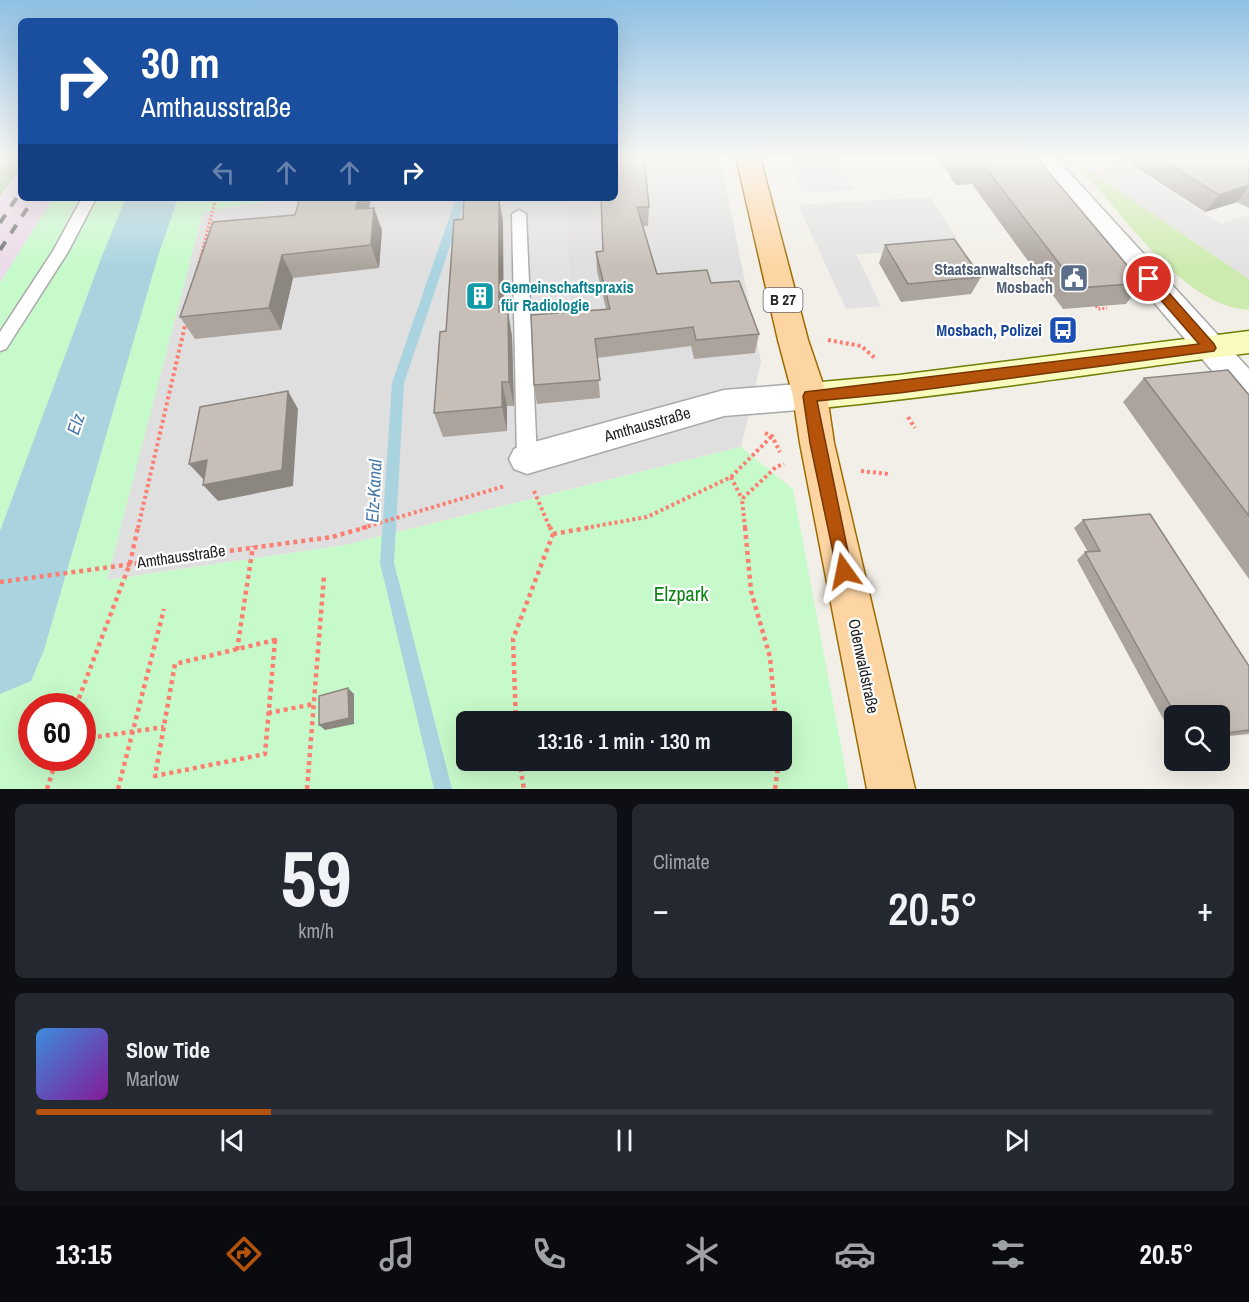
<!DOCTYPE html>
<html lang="en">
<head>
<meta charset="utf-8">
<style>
	:root { --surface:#171b24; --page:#242831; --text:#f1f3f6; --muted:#9ea1a6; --line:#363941; --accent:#b45309 }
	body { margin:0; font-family:"Archivo Narrow",sans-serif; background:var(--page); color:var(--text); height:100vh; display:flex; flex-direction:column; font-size:22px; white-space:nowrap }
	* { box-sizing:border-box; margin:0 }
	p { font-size:20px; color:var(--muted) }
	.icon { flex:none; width:33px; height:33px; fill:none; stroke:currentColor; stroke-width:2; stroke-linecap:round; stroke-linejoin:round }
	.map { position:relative; height:789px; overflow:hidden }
	.drawer { display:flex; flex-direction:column; gap:15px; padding:15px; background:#0d0f14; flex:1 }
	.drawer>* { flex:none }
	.guide { position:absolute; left:18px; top:18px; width:600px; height:183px; border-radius:9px; box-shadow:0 6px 24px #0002; background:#1a4fa0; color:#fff; overflow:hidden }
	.tools { position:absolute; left:1164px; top:705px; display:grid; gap:12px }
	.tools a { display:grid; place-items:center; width:66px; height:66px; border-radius:9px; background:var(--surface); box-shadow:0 6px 24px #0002; font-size:30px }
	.speed { position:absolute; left:18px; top:693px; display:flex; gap:12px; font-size:30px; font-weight:700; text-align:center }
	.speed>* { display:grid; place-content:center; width:78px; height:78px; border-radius:50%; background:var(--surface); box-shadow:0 6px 24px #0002; line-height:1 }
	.speed .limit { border:9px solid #d22; background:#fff; color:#111 }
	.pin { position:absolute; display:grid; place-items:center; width:51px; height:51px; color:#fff; margin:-26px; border:3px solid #fff; border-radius:50%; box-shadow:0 2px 6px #0007 }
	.me { position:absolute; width:66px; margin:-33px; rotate:348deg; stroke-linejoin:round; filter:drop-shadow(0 0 4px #0008) }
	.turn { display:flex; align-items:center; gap:21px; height:126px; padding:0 24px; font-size:27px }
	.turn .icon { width:78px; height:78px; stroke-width:2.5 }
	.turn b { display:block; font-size:42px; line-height:51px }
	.lanes { display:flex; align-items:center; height:57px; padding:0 24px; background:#0003; justify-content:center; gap:30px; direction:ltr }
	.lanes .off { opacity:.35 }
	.big { font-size:45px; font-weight:600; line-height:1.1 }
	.drawer .widget { flex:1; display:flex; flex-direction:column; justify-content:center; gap:9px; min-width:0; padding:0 21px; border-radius:9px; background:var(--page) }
	.drawer .dial { align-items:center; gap:0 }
	.dial b { font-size:78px; line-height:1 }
	.song { display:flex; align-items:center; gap:18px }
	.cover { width:72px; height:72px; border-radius:9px; background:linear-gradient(135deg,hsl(210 70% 55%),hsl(290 70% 35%)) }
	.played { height:6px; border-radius:3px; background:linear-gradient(90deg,var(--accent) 20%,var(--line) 20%) }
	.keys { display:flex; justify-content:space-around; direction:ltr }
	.heat { display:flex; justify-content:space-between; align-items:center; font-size:33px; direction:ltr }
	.drawer .tiles { flex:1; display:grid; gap:15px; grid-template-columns:1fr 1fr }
	.widget:last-child { grid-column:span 2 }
	.trip { position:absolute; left:456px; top:711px; width:336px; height:60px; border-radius:9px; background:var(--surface); box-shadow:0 6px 24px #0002; font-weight:600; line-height:60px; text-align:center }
	.tabs { display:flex; height:96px; justify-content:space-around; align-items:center; background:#090b0e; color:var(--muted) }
	.tabs .icon { width:42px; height:42px }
	.tabs .on { color:var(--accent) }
	.tabs b { font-size:27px; color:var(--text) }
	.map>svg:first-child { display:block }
	.residential { fill:#e0dfdf }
	.industrial { fill:#ebdae8 }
	.grass { fill:#cdebaf }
	.forest { fill:#add19d }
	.park { fill:#c7facb; fill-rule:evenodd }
	.parking { fill:#e2e2e2 }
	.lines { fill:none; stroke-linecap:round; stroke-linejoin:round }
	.stream { fill:#a9d3df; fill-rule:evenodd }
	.river { fill:#a9d3df; fill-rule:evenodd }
	.service-casing { stroke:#a9a9a9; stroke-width:3 }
	.minor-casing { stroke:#a9a9a9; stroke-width:3 }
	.tertiary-casing { stroke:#a9a9a9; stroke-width:3 }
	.secondary-casing { stroke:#717d04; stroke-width:3 }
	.primary-casing { stroke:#9f6a00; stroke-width:3 }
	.path-far2 { stroke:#fb7e70; stroke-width:3; stroke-dasharray:2 2; stroke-linecap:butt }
	.path-far1 { stroke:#fb7e70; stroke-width:4; stroke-dasharray:3 3; stroke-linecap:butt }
	.path { stroke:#fb7e70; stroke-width:4.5; stroke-dasharray:4 4; stroke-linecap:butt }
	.service { fill:#fff; fill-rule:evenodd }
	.minor { fill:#fff; fill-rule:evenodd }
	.tertiary { fill:#fff; fill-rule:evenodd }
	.secondary { fill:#f8fabe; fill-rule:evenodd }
	.primary { fill:#fdd5a3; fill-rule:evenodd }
	.rail { stroke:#707070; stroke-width:4; stroke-dasharray:10 10; stroke-linecap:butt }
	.wall { fill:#aba49d }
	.shaded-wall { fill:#8b8680 }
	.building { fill:#c7bfb7; stroke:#8b8680; stroke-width:1.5 }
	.route { fill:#b45309; stroke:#753606; stroke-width:1.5 }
	.labels { text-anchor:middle; stroke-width:4.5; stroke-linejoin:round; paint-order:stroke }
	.shield { fill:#fff; stroke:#646464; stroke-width:1.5 }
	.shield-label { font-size:15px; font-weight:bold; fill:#222 }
	.service-label { font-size:16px; font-weight:bold; fill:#4e5e75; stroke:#fff; text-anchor:end }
	.culture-label { font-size:16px; font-weight:bold; fill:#0d838f; stroke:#fff; text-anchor:start }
	.transit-label { font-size:16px; font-weight:bold; fill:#164399; stroke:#fff; text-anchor:end }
	.street-label { font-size:16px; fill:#222; stroke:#fff }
	.water-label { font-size:18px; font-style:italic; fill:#497aac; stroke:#fff }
	.near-park-label { font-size:20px; fill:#0b8414; stroke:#fff }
</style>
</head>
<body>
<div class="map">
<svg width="1249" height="789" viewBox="0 0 1249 789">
	<rect width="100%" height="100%" fill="#f2efe8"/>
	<!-- residential -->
	<path class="residential" d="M615,157H720L761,362L741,447L345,545L106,580L203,212L286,198H615Z"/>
	<!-- industrial -->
	<path class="industrial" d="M21,168V198H53L0,283V196Z"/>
	<!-- grass -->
	<path class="grass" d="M1089,170L1249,279V310C1182,306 1126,216 1083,172Z"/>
	<!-- forest -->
	<path class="forest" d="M0,157H21V168L0,196Z"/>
	<!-- park -->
	<path class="park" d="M53,198H286L203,212L107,580L345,545L741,447L793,489L849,789H0V283ZM32,706H82V758H32ZM466,722H782V760H466Z"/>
	<!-- parking -->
	<path class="parking" d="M790,157H857L838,158L855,190L802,191Z
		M1124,162L1221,224L1249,215V279L1091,172Z
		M930,197L963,249L856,254L881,306L846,309L798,205Z
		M493,198H567L572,317L515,320L519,214L492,215Z"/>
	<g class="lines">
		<!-- stream -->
		<path class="stream" d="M456,198H466L404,383L394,563L452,789H434L380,563L392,383Z"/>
		<!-- river -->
		<path class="river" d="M126,198H178L158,256L44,650L31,681L0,694V531L102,256Z"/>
		<!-- service casing -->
		<g class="service-casing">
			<path id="service" d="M82,198H96L68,252L6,349L0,351V332L53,251Z
				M519,210L526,214L537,459L534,465L527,467L520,465L517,459L512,214Z"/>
		</g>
		<!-- minor casing -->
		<g class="minor-casing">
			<path id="minor" d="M810,383L822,387L827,396L822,405L810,409L724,416L527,474L514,469L509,459L514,449L527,444L724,390Z"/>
		</g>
		<!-- tertiary casing -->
		<g class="tertiary-casing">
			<path id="tertiary" d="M1030,157H1055L1249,369V404L1237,400Z"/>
		</g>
		<!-- secondary casing -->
		<g class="secondary-casing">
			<path id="secondary" d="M1249,331V353C1103,372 957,395 810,409L798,405L793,396L798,387L810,383L899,375Z"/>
		</g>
		<!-- primary casing -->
		<g class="primary-casing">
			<path id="primary" d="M736,157H760L808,340L827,396L834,443L915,789H867L800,443L793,396L778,340Z"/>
		</g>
		<!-- path-far2 -->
		<path class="path-far2" d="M198,267L216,198
			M1096,306L1098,309L1107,308"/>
		<!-- path-far1 -->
		<path class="path-far1" d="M828,340L861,346L875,358
			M908,417L915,428
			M765,433L772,436L780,452
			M861,471L889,474
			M731,477L742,499
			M534,491L550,528
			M138,528L186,321
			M362,528L505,486
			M585,528L647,517L731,477L772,436
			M745,528L742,499L776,467L784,464"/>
		<!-- path -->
		<path class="path" d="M745,527L751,591L770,657L776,722
			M553,534L593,527
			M0,582L332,537L367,527
			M275,640L265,754L155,776L175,664Z
			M237,650L253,546
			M76,706L130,563L138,527
			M268,713L314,704
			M516,722L513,639L553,534L550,527
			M82,739L164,727
			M519,760L524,789
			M47,789L57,758
			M118,789L164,609
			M307,789L324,576
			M775,789L779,760"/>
		<!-- service -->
		<use href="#service" class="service"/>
		<!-- minor -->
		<use href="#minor" class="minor"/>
		<!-- tertiary -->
		<use href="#tertiary" class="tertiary"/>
		<!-- secondary -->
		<use href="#secondary" class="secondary"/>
		<!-- primary -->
		<use href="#primary" class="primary"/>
		<!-- rail -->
		<path class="rail" d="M0,223L21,191
			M0,250L34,198"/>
	</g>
	<!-- wall -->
	<path class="wall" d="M937,157H1036L1142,283L1126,304L1063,309L972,184L956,185Z
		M1120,157H1249V208L1237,202L1205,212Z
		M499,198L503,222V311L512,336L514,406H507V431L443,437L434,413L463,219Z
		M601,198L649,207L648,226H643L657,274L711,283L759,334L755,353L694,359L691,346L597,358L600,398L537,404L534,385L606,309L597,271L596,252L603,251Z
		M369,208L382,230L379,268L293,278L281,330L195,339L180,317L213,222Z
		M885,245L981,277L971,294L901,302L879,263Z
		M1144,378L1249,395V579L1123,402Z
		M1083,520L1249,666V734L1220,737V716H1174V739L1077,560L1085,552H1088L1074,528Z"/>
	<!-- shaded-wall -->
	<path class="shaded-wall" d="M1249,185V187L1237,202L1205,212L1219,195Z
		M358,198H371L364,232L356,209Z
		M499,198L503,222L504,336L499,312Z
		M374,208L382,230L379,268L371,245Z
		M282,255L293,278L281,330L269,308Z
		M508,311L512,336L514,406L509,382Z
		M502,382L507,406V431L502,407Z
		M288,391L298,409L293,486L218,501L203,485Z
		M207,460L221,477L204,480L189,464Z
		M348,688L354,694V724L325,730L319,725Z"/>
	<!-- building -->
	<path class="building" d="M615,157H644L649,207H637L657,274L707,270L711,283L739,281L759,334L696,340L693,327L595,339L600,380L534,385L531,315L610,309L596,252L603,251L601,198H615Z
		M960,157H1036L1142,283L1078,288L982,163L965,164Z
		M1158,157H1249V185L1219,195Z
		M300,198H358L356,209L374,208L371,245L282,255L269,308L180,317L213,222L295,215Z
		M483,198H499V312L508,311L509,382H502V407L434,413L440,332L446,331L454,220L463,219L464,199Z
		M954,239L981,277L908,284L885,245Z
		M1228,370L1249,395V516L1144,378Z
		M288,391L282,470L203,485L207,460L189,464L200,407Z
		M1150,514L1249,666V730L1220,734V716H1176L1085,552L1100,551L1083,520Z
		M348,688L349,718L319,725V696Z"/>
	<!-- sky -->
	<linearGradient id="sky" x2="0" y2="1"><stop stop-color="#8fc0e4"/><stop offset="0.59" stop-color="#f9f8f5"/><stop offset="1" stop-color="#f9f8f5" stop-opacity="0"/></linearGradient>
	<rect width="1249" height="267" fill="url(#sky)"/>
	<!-- route -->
	<path class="route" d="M1149,275L1154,276L1214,344L1216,348L1214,351L899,393L817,401L852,571L850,576L844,578L838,576L810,443L803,396L805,392L1199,344L1145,282V276Z"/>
	<!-- icons -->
	<defs>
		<g id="civic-square" transform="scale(1.5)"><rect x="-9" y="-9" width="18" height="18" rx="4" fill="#5c6f8a" stroke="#fff"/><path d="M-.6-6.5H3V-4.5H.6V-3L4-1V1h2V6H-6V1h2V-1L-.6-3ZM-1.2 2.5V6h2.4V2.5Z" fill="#fff"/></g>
		<g id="building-square" transform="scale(1.5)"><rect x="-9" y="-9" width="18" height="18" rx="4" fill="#0f9aa8" stroke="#fff"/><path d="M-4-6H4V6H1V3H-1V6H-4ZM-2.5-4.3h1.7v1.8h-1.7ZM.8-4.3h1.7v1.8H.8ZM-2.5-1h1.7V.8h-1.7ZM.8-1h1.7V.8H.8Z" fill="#fff"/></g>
		<g id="bus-square" transform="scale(1.5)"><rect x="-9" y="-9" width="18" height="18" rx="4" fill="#1a4fb4" stroke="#fff"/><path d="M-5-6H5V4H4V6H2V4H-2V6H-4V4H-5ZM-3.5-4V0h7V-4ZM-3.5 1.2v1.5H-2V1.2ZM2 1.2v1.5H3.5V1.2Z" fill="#fff"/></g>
	</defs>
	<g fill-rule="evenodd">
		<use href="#civic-square" x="1074" y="278"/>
		<use href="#building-square" x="480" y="296"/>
		<use href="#bus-square" x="1063" y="330"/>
	</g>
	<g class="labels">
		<!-- shield labels -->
		<rect class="shield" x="763.5" y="288" width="39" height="24" rx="4.5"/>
		<g class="shield-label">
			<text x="783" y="305">B 27</text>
		</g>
		<!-- service labels -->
		<g class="service-label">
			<text x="1053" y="275">Staatsanwaltschaft<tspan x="1053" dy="18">Mosbach</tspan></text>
		</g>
		<!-- culture labels -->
		<g class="culture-label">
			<text x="501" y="293">Gemeinschaftspraxis<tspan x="501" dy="18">für Radiologie</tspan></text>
		</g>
		<!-- transit labels -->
		<g class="transit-label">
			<text x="1042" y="336">Mosbach, Polizei</text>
		</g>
		<!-- street labels -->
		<g class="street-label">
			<text transform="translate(647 424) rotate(-16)" y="6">Amthausstraße</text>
			<text transform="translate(181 556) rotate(-8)" y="6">Amthausstraße</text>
			<text transform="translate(864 666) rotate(78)" y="6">Odenwaldstraße</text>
		</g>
		<!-- water labels -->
		<g class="water-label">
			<text transform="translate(76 424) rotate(-71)" y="6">Elz</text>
			<text transform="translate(374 491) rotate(-87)" y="6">Elz-Kanal</text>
		</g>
		<!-- near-park labels -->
		<g class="near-park-label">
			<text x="681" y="601">Elzpark</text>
		</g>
	</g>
</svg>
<div class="tools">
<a><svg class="icon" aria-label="search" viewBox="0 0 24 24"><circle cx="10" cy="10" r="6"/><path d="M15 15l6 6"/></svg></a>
</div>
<div class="speed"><div class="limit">60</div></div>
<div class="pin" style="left:1149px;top:279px;background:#d93025"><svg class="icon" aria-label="arrive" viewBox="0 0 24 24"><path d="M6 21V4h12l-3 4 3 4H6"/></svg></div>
<svg class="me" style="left:844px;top:571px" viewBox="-20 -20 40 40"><path d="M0-17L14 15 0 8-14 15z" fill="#b45309" stroke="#fff" stroke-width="4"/></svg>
<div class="trip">13:16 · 1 min · 130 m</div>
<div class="guide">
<div class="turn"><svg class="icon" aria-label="right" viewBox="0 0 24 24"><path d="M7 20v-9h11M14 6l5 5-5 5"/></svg><div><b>30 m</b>Amthausstraße</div></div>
<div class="lanes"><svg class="icon off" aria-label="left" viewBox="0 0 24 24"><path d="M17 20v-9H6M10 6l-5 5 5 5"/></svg><svg class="icon off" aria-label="ahead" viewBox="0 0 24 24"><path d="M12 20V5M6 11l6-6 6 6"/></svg><svg class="icon off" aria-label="ahead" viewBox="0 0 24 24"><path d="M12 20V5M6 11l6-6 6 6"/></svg><svg class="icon" aria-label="right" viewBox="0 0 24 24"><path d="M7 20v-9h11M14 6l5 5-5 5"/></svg></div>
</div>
</div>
<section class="drawer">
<div class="tiles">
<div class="widget dial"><b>59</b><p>km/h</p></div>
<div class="widget"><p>Climate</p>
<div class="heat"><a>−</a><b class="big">20.5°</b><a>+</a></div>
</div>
<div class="widget">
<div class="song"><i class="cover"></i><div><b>Slow Tide</b><p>Marlow</p></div></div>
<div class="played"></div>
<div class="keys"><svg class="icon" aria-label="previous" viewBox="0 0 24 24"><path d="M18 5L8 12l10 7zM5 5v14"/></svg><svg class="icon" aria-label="pause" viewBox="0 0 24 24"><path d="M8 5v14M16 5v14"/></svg><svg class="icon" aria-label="next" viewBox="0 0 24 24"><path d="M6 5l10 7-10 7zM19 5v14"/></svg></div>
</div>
</div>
</section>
<nav class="tabs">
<b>13:15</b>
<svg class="icon on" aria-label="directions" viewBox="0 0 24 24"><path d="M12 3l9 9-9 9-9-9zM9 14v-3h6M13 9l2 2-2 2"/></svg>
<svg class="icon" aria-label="music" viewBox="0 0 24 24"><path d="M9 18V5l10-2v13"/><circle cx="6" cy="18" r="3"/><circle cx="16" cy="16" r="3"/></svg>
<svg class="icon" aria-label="phone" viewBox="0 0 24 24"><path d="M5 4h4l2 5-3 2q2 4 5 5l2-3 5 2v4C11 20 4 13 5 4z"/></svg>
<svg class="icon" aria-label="climate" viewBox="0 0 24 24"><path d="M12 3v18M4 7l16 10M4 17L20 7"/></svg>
<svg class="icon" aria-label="car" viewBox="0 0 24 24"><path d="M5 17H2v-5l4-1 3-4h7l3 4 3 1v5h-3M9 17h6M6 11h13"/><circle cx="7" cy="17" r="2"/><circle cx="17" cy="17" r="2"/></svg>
<svg class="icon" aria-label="filters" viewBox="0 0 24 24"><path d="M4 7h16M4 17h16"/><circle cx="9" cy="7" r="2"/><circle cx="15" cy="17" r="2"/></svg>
<b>20.5°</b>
</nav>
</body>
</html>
